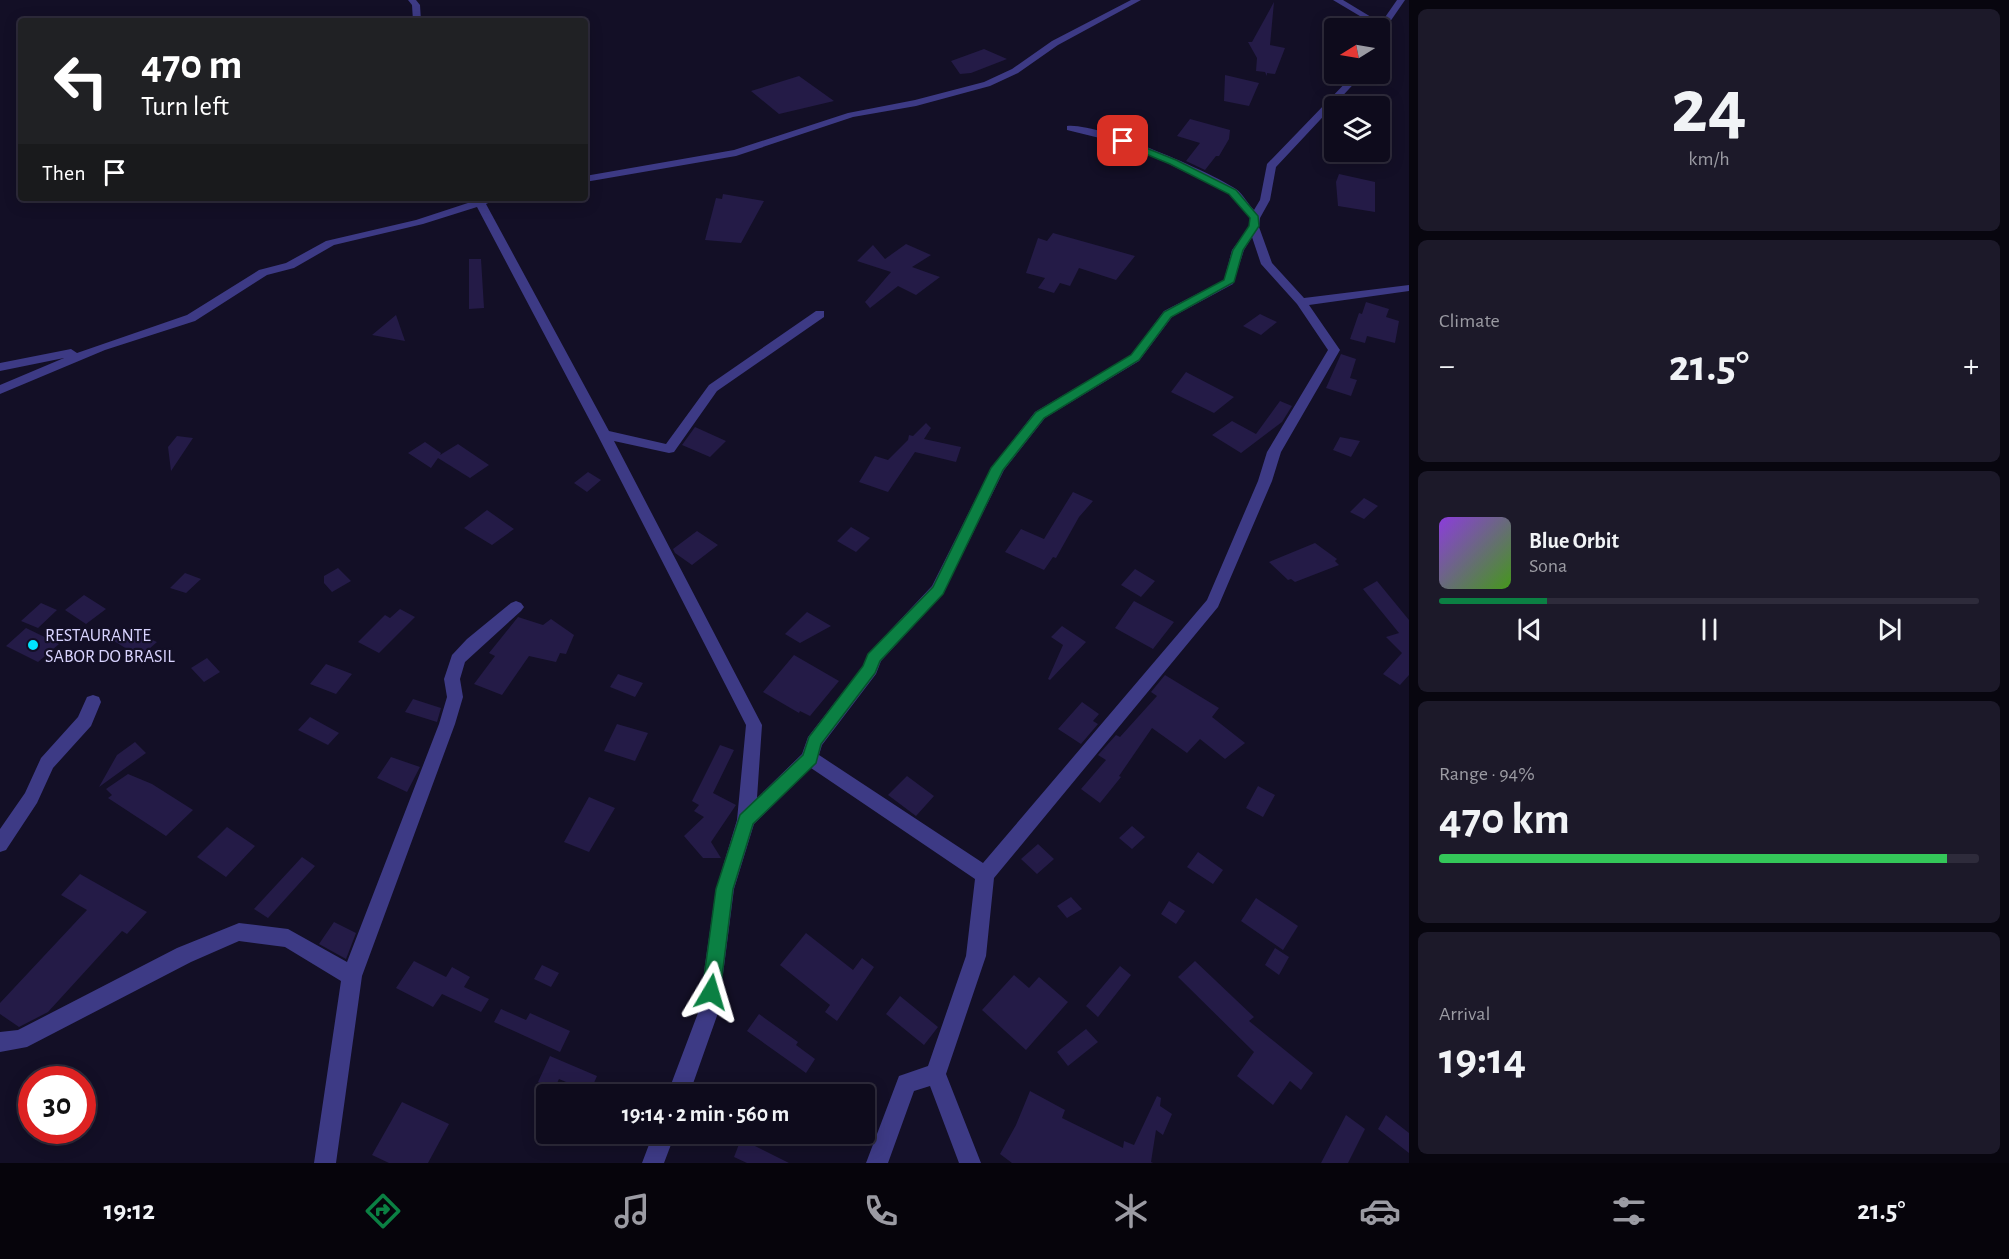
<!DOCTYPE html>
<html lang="en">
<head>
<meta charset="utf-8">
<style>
	:root { --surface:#0e0b1c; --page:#1c1929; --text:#f1f3f6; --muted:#9b9ba3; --line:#2e2b3b; --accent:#0b8043 }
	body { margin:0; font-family:"Alegreya Sans",sans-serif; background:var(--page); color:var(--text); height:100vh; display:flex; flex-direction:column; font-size:22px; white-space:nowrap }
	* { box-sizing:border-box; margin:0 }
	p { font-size:20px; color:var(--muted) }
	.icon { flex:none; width:33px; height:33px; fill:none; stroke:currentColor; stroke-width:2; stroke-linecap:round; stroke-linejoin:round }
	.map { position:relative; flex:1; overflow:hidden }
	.details { display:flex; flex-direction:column; gap:9px; padding:9px; background:#08060f; width:600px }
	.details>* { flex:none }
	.guide { position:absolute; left:18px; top:18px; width:570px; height:183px; border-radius:6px; box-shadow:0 3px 15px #0003,0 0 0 2px var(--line); background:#202124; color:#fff; overflow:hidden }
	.needle { width:39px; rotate:259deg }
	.controls { position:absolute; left:1324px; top:18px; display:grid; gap:12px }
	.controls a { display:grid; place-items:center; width:66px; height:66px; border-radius:6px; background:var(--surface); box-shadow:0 3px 15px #0003,0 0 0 2px var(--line); font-size:30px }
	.speed { position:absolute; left:18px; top:1066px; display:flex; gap:12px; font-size:30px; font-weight:700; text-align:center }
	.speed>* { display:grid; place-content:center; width:78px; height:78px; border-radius:50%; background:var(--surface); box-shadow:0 3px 15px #0003,0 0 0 2px var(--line); line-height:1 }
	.speed .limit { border:9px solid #d22; background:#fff; color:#111 }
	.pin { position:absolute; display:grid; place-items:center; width:51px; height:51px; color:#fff; margin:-26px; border-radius:12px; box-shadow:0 3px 9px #0006 }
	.me { position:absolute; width:66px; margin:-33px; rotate:7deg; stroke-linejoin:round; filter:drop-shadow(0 0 4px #0008) }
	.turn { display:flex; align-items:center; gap:21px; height:126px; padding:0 24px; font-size:27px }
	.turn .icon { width:78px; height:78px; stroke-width:2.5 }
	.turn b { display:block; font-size:42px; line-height:51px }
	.then { display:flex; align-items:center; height:57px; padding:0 24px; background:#0003; gap:12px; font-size:22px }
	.big { font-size:45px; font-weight:700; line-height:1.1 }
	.details .tile { flex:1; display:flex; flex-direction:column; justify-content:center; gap:9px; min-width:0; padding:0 21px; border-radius:9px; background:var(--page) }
	.details .dial { align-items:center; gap:0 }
	.dial b { font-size:78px; line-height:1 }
	.song { display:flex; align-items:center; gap:18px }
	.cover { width:72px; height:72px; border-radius:9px; background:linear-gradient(135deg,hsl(270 70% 55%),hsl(100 70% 35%)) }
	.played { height:6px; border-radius:3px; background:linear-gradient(90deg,var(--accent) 20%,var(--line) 20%) }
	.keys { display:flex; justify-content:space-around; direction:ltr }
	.heat { display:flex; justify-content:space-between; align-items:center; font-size:33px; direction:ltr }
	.charge { height:9px; border-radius:4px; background:linear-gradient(90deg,#34c759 94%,var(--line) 0) }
	.trip { position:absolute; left:536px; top:1084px; width:339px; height:60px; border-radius:6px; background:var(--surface); box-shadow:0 3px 15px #0003,0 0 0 2px var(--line); font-weight:700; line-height:60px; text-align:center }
	.dock { display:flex; height:96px; justify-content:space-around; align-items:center; background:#06040b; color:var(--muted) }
	.dock .icon { width:42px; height:42px }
	.dock .selected { color:var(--accent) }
	.dock b { font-size:27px; color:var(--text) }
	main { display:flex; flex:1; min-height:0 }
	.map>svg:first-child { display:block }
	.building { fill:#241b47 }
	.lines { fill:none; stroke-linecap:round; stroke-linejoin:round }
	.minor { fill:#3d3a85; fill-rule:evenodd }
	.route { fill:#0b8043; stroke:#07532c; stroke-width:1.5 }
	.poi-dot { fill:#00e5ff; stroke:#130f26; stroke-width:2 }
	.labels { text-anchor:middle; stroke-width:4.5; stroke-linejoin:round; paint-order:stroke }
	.poi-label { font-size:18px; fill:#d9d4ff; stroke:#130f26; text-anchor:start }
</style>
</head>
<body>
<main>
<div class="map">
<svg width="1409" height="1163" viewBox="0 0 1409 1163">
	<rect width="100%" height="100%" fill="#130f26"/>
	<!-- building -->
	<path class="building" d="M1274,2L1270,45L1285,48L1275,74L1267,73V76L1265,72L1256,71L1257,58L1248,42H1252Z
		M984,49L1007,59L971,73L960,74L951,61Z
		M1225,75L1259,83L1249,106L1224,101Z
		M799,76L834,101L779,114L751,91Z
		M1190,119L1230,130L1229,139L1219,156H1216L1205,170L1186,161L1200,143L1177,136Z
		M1339,174L1375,182V212L1338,206L1336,182Z
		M723,194L764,201L741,243L705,240L716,198L722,199Z
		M1053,233L1135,256L1116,280L1079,268L1070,286L1060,283L1054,293L1038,288L1045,278L1026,273L1038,238L1047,241Z
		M906,244L931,255L912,267L940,277L916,295L898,286L870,308L865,302L891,272L857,261L873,245L885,259Z
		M469,259H481L484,308L469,309Z
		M1366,302L1389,309L1386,317L1399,321L1395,343L1367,336L1365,343L1350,339L1359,313L1362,314Z
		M1260,314L1277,322L1261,335L1243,326Z
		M396,315L405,341L372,335Z
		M1341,354L1356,359L1350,378L1357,380L1351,396L1326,388Z
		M1186,372L1234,397L1214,413L1171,392Z
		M1280,401L1292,406L1282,422L1241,453L1212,435L1232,421L1256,434Z
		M926,423L931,428L924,439L961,447L956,462L915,452L888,492L859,482L875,456L888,460L908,440L909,435L913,436Z
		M695,427L726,441L710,457L682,445Z
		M177,436L193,438L171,471L168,447Z
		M1340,437L1360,441L1351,457L1333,450Z
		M425,442L441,453L440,455L458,444L489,465L470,478L438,458L431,468L408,453Z
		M588,472L601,480L587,492L574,483Z
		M1073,492L1093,501L1079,517L1056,558L1053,557L1044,570L1005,552L1021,529L1044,539Z
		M1364,498L1378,506L1364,519L1350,512Z
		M487,510L514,529L492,545L464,528Z
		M851,527L870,538L856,552L837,541Z
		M697,531L718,545L692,565L675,553L673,549Z
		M1315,543L1337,559L1335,561L1339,565L1295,582L1291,579L1288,580L1269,562Z
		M338,568L351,581L332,592L324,583V576Z
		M1135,569L1155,581L1141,597L1121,585Z
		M185,573L201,579L186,593L170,588Z
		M1377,581L1409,620V675L1400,685L1383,674L1402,653L1386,637L1399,633L1363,589Z
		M84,595L106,609L86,624L65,610Z
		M1134,601L1174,622L1153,649L1115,628Z
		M41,603L57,610L38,628L21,621Z
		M400,609L415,617L379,653L358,642L385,615L390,618Z
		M807,612L831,626L800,643L785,634Z
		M518,617L543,625L551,619L574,635L566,654L560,653L556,662L529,656L502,695L474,684L495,656L489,653Z
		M1062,626L1086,642L1050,680L1048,679L1063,645L1051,637Z
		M26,628L59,644L38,662L6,646Z
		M127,629L157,642L140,657L114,641Z
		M794,655L839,681L810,716L800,711L799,713L763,692Z
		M207,658L220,672L204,682L191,668Z
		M326,664L352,674L336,694L310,684Z
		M618,674L643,683L635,697L610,687Z
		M1165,675L1219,708L1212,717L1245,743L1225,759L1200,739L1187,753L1152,728L1119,776L1121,777L1100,803L1081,789L1106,760L1098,755L1116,735L1120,737L1157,696L1151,692Z
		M413,699L441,708L437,722L405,712Z
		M1082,702L1099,714L1093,721L1098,724L1081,744L1058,729Z
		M310,717L339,733L328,745L298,730Z
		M617,724L648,733L635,761L604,751Z
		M135,742L146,753L99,787L117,755Z
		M720,745L734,750L713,793L736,805L711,842L721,858H703L684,836L704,817L694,811L699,805L692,801Z
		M391,757L420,767L407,792L377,778Z
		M128,774L152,784L193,810L166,836L108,798L112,795L106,789Z
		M907,776L934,796L916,816L888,795Z
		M1258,786L1275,795L1263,817L1246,808Z
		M589,797L615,808L589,852L564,842Z
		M1132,826L1145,837L1132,849L1119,838Z
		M227,827L255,846L226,877L197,857Z
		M1038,844L1054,859L1037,874L1021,859Z
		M1198,852L1223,870L1213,884L1187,867Z
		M302,857L315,866L268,918L254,909Z
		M80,874L147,912L127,934L122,931L48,1012L19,1027L0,1014V1003L87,910L61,895Z
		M1071,897L1082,909L1067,918L1057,906Z
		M1256,898L1298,926L1283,950L1241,921Z
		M1169,901L1185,911L1176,924L1161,914Z
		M334,922L356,933L346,959L319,944Z
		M806,933L853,970L862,958L874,967L837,1021L825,1012L830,1005L780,965Z
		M1275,948L1289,957L1279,975L1265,965Z
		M414,961L446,977L452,967L470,977L464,987L489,999L481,1012L442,994L433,1007L396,988Z
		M1195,961L1254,1017L1249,1021L1313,1073L1301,1090L1290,1081L1273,1105L1237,1076L1254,1052L1178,977Z
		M542,965L559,973L551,987L534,979Z
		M1120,966L1131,975L1098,1017L1086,1006Z
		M1014,975L1029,988L1039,977L1068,1002L1026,1050L982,1010Z
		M900,996L938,1027L924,1045L886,1014Z
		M501,1009L526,1020L530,1013L570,1031L560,1052L494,1022Z
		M759,1014L798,1042L796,1045L815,1059L806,1073L747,1031Z
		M1086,1029L1098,1042L1068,1066L1057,1052Z
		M550,1056L597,1076L590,1092L559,1079L554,1089L538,1082Z
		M1030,1091L1065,1110L1062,1118L1123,1148L1124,1141L1134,1145L1157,1096L1161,1098L1160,1106L1172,1114L1163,1135L1156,1130L1151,1162L1153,1163H1012L1000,1154L1016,1125Z
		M402,1102L449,1124L428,1163H389L372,1155Z
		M1346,1115L1365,1129L1348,1163H1321Z
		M1386,1115L1409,1133V1153L1378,1129Z
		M741,1139L789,1163H747L734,1157Z"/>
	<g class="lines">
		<!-- minor -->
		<path class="minor" d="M408,0H416L420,5L421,21H413L412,5Z
			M1131,0H1141L1058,45L1018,73L990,86L916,106L853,117L736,156L585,182V176L734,150L848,113L915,100L984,82L1012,69L1052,41Z
			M1333,0H1343L1381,23L1397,0H1405L1383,32L1380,33V28Z
			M1354,74H1363L1276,167L1270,200L1260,218L1259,227L1272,263L1304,298L1409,285V291L1309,305L1340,350L1281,452L1272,481L1218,607L994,878L986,956L946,1074L981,1163H959L930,1086L914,1091L888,1163H866L899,1076L928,1066L966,956L975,879L811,768L754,824L734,889L718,1013L689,1095H667L698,1013L716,889L737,820L746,725L597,434L477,207L423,224L334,245L294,268L267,275L195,321L105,350L0,394V385L64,358L0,371V363L71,349L77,353L187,315L259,270L286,263L326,241L416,220L474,201L473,198H499L486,204L609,431L666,444L709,385L816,311H824V317L717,391L674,452L669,453L614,441L762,725L757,798L802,754L808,737L863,666L868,654L932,586L991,468L1035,412L1131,355L1164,311L1224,280L1232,250L1249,227L1250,218L1229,194L1169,164L1120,143L1067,130V126C1096,122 1209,171 1236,189C1243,194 1248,204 1254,210L1260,200L1267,164ZM1252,237L1261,264L1297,304L1328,350L1267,452L1258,481L1207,600L983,863L819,755L822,745L876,674L881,661L943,594L1004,470L1045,418L1139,361L1172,317L1233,284L1244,250Z
			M516,601L521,603L524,607L521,611L465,662L460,679L463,697L455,724L362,976L336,1163H314L341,981L285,947L239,941L191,962L27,1047L0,1052V1032L18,1030L177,948L239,923L288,929L347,962L439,724L447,697L444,679L452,655L467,639L511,603Z
			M93,695L99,697L101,702L91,726L53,768L37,803L6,850L0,852V829L25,793L41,758L78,717L87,697Z
			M653,1134H675L664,1163H642Z"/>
	</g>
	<!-- route -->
	<path class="route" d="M1119,140H1126L1176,160L1236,190L1258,216L1259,226L1243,250L1234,282L1171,317L1139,360L1044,418L1003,470L943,594L880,661L875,673L821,744L816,763L753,824L733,889L720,992L717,998L711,1001L704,998L702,992L716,889L740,815L803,755L809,737L863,666L868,654L933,587L991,468L1036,412L1131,355L1164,312L1224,280L1233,250L1249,226L1250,218L1229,194L1170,164L1119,143Z"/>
	<!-- markers -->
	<circle class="poi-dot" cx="33" cy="645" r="6"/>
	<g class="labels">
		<!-- poi labels -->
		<g class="poi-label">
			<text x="45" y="641">RESTAURANTE<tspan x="45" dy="21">SABOR DO BRASIL</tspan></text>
		</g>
	</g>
</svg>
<div class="controls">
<a><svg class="needle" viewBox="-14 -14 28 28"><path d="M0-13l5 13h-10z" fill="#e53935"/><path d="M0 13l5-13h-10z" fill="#9b9ba3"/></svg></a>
<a><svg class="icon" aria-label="layers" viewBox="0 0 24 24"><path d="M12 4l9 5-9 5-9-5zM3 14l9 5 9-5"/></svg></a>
</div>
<div class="speed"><div class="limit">30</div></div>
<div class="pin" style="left:1123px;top:141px;background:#d93025"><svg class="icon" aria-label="arrive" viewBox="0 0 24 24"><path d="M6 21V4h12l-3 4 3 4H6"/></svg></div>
<svg class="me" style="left:711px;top:992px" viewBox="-20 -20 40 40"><path d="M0-17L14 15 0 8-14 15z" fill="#0b8043" stroke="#fff" stroke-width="4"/></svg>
<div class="trip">19:14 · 2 min · 560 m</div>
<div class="guide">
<div class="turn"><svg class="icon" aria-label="left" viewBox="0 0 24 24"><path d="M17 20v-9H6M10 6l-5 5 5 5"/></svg><div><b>470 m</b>Turn left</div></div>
<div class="then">Then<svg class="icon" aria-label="arrive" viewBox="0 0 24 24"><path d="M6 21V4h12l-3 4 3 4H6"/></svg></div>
</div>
</div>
<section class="details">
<div class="tile dial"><b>24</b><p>km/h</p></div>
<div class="tile"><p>Climate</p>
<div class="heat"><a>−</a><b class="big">21.5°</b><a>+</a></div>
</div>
<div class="tile">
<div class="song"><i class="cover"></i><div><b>Blue Orbit</b><p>Sona</p></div></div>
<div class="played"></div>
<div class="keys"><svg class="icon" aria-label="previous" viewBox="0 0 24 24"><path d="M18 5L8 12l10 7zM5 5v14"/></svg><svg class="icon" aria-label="pause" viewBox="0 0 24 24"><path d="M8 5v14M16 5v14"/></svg><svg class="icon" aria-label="next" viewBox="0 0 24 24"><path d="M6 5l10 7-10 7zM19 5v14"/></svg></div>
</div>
<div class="tile"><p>Range · 94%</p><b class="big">470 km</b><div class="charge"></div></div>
<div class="tile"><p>Arrival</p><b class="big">19:14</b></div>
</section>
</main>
<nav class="dock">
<b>19:12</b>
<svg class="icon selected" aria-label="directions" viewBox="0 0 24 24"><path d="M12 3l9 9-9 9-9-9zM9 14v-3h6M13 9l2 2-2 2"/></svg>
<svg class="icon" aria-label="music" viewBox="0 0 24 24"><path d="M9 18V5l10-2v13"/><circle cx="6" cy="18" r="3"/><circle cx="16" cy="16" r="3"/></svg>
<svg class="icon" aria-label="phone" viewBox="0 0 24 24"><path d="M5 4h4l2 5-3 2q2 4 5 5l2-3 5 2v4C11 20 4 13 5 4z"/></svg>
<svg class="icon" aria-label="climate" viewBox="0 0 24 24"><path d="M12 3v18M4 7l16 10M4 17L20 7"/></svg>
<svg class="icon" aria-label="car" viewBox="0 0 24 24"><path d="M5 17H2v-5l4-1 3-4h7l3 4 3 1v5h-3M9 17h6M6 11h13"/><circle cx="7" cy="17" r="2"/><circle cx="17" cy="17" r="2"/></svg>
<svg class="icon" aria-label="filters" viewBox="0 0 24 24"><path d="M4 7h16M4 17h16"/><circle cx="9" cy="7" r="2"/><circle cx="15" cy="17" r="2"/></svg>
<b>21.5°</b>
</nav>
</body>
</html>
